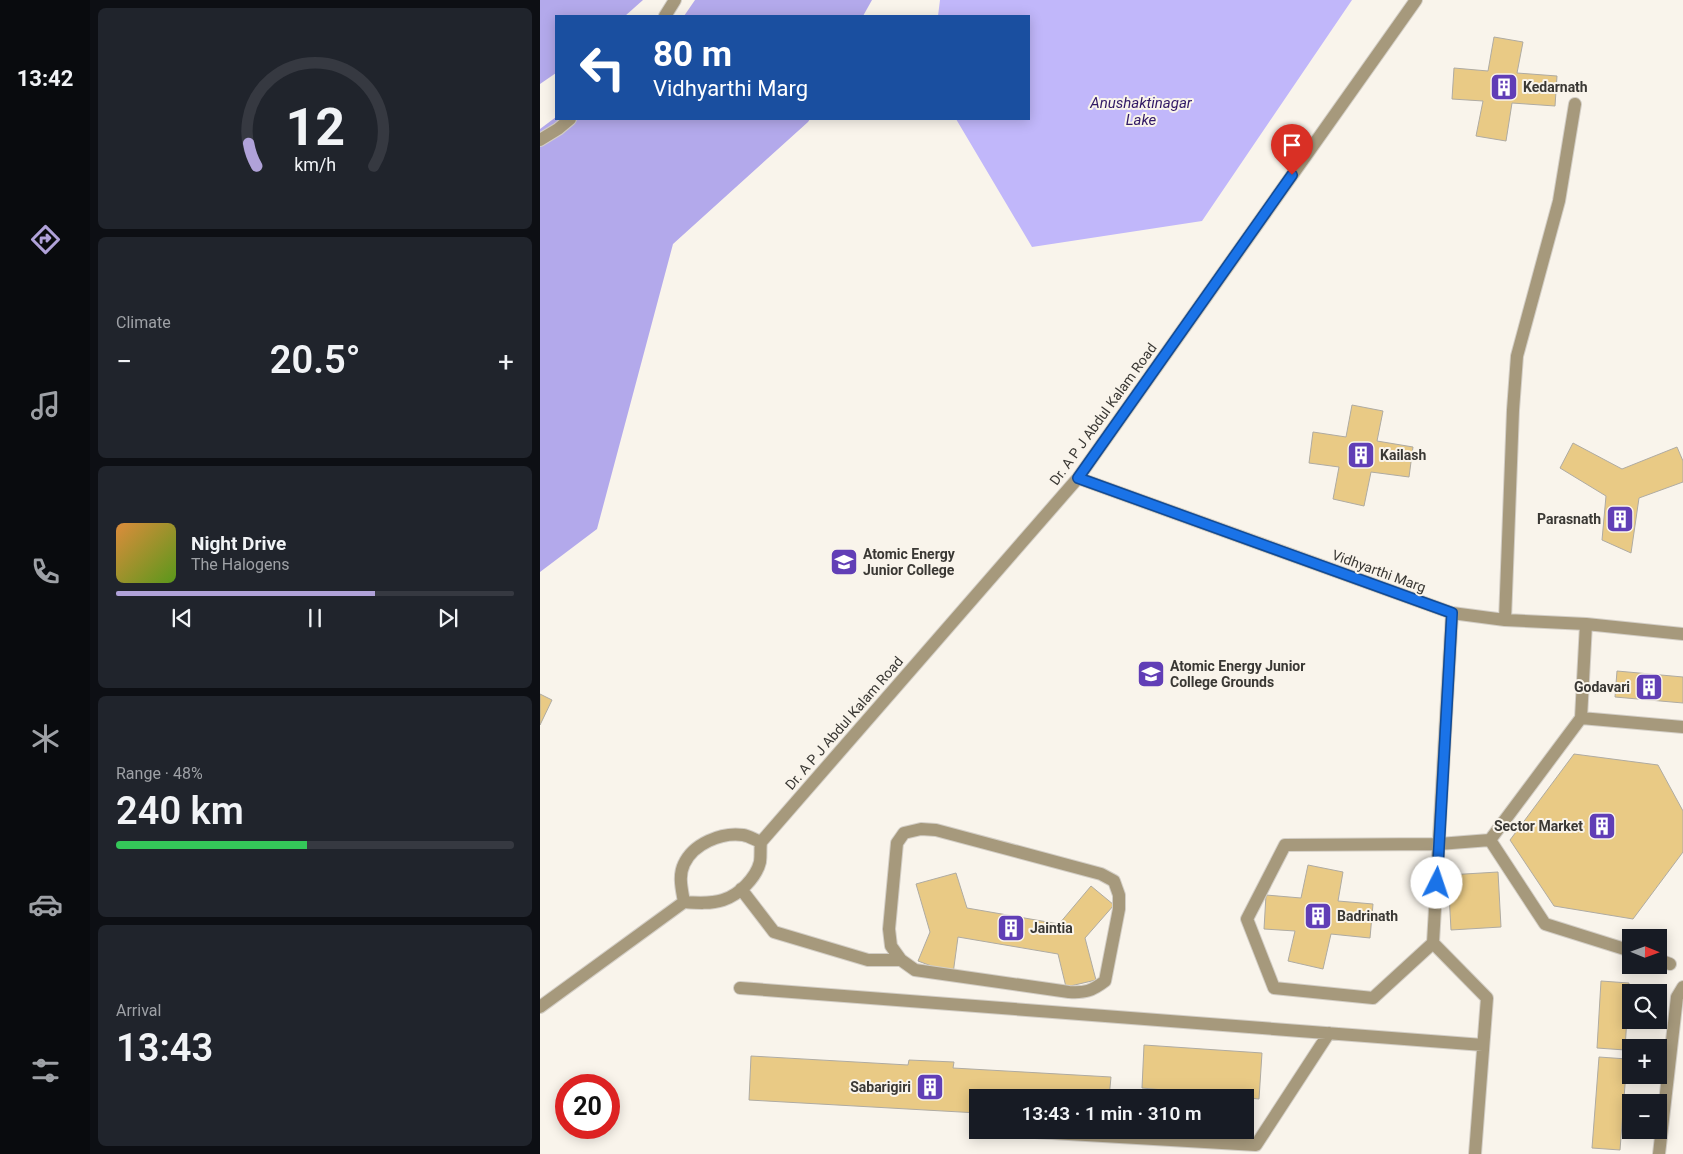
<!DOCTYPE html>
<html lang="en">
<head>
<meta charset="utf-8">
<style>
	:root { --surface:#171b24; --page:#20242c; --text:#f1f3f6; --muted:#9ea1a6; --line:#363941; --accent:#b0a2d9 }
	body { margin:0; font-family:Roboto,sans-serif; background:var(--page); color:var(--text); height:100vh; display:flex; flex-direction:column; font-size:19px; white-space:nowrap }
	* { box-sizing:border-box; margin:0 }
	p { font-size:16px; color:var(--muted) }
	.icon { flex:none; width:28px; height:28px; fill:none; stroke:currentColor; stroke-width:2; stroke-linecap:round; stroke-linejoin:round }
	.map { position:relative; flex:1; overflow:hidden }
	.details { display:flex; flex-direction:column; gap:8px; padding:8px; background:#0d0f14; width:450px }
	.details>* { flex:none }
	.guide { position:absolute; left:15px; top:15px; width:475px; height:105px; border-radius:0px; box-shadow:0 2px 12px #0003; background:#1a4fa0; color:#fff; overflow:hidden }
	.needle { width:32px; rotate:91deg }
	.fabs { position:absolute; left:1082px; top:929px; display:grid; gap:10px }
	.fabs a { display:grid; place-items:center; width:45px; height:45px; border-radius:0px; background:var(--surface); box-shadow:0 2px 12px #0003; font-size:25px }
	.speed { position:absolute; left:15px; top:1074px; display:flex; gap:10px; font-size:25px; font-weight:700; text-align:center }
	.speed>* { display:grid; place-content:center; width:65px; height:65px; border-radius:50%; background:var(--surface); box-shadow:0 2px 12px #0003; line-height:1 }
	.speed .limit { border:8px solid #d22; background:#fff; color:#111 }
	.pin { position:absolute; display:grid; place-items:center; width:42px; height:42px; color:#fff; margin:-51px -21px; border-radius:50% 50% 50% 0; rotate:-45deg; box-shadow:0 0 5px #0007 }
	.pin .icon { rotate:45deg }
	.me { position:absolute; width:55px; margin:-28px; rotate:4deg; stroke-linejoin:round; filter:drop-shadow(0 0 4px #0008) }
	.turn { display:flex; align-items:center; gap:18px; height:105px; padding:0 15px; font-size:22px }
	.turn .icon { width:65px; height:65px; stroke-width:2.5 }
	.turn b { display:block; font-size:35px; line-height:42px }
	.big { font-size:38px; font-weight:600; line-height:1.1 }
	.details .widget { flex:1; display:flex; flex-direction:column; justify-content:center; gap:8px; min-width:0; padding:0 18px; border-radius:8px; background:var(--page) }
	.details .dial { align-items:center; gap:0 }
	.dial svg { height:130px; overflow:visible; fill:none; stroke:var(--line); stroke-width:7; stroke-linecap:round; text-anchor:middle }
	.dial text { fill:var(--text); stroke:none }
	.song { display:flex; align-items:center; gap:15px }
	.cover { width:60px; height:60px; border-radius:8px; background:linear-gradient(135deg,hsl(30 70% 55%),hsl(90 70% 35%)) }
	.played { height:5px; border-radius:2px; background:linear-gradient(90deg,var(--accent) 65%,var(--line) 65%) }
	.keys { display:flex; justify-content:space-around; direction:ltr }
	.heat { display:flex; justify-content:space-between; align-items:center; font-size:28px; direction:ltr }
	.charge { height:8px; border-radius:4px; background:linear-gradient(90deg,#34c759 48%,var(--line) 0) }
	.trip { position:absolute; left:429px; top:1089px; width:285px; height:50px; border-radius:0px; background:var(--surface); box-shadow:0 2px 12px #0003; font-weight:600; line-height:50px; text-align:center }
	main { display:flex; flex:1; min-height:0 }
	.tabs { display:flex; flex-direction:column; width:90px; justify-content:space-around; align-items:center; background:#090b0e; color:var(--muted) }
	.tabs .icon { width:35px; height:35px }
	.tabs .selected { color:var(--accent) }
	.tabs b { font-size:22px; color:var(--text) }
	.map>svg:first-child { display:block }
	.forest { fill:#b3a9eb }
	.water { fill:#c1b7fa }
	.building { fill:#e9ca85; stroke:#afaba2 }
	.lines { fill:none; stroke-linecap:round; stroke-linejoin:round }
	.minor-casing { stroke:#d3cec6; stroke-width:14 }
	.minor { stroke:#a6997c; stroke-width:12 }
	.route-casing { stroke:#114b97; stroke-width:12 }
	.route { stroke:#1a73e8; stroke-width:9 }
	.labels { text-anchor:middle; stroke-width:4; stroke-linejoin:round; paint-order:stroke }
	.poi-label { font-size:14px; font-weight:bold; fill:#3a3834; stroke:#f9f4eb; text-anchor:start }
	.street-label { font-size:14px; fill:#3a3834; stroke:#f9f4eb }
	.water-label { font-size:15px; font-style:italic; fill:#311965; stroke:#f9f4eb }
</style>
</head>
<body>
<main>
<nav class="tabs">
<b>13:42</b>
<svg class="icon selected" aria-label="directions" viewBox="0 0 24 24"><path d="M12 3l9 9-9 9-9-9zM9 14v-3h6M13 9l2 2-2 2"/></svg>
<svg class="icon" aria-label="music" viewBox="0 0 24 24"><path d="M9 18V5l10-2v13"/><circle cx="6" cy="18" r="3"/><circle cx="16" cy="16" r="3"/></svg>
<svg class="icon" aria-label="phone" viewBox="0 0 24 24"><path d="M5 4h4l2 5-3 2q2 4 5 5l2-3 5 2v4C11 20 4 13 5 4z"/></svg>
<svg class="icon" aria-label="climate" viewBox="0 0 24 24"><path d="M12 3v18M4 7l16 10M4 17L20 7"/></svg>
<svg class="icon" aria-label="car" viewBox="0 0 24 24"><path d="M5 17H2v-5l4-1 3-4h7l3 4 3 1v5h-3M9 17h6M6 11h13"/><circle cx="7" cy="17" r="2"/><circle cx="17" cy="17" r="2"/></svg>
<svg class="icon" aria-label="filters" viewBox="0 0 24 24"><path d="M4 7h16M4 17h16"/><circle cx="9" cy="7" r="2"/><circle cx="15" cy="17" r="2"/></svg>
</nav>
<section class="details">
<div class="widget dial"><svg viewBox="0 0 100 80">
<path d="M14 69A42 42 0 1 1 86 69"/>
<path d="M14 69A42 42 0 0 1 9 55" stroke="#b0a2d9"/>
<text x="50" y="56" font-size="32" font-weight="700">12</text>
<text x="50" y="72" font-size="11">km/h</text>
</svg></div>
<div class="widget"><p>Climate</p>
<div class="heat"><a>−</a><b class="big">20.5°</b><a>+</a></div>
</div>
<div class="widget">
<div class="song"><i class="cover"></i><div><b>Night Drive</b><p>The Halogens</p></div></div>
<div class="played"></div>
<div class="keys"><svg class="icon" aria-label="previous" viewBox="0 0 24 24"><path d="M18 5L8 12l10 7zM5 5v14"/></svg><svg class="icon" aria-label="pause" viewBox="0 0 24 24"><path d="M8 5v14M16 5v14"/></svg><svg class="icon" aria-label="next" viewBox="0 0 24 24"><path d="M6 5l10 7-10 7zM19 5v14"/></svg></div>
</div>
<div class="widget"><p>Range · 48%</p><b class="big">240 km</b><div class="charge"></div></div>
<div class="widget"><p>Arrival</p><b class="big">13:43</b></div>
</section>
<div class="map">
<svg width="1143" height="1154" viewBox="0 0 1143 1154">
	<rect width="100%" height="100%" fill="#f9f4eb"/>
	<!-- forest -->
	<path class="forest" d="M0,0H103L85,16H16V73L0,84Z
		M155,0H332L323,16H144Z
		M16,117V119H270L268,122L133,244L57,529L0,572V129Z"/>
	<!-- water -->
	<path class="water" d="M400,0H812L662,221L492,247L416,119H489V16H398Z"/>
	<!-- building -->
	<path class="building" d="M954,37L983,42L977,73L1017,76L1015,106L972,103L966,141L936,136L943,101L912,99L914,68L948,71Z
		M812,405L843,411L837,441L873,447L869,477L831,472L824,506L793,499L799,467L769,463L773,432L806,437Z
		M1033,443L1082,469L1137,447L1143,461V482L1099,498L1091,553L1062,540L1066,496L1020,468Z
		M1077,671L1143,677V703L1075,697Z
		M0,694L12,700L0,725Z
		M1034,754L1118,765L1143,811V852L1093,919L1014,906L970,840Z
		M768,865L803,872L798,901L833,904L830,938L791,934L783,969L748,961L755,931L724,929L726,895L761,898Z
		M958,872L961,927L911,930L908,875Z
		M416,873L427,908L519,924L551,886L574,905L545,938L556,980L526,987L518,954L418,937L413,974L378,961L390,932L376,884Z
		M1061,981L1089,983L1085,1050L1057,1048Z
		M604,1045L722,1053L719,1099L602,1088Z
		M211,1056L368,1065L369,1060L414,1062L413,1068L571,1077L569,1098H438V1113L209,1100Z
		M1059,1057L1087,1059L1080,1150L1052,1148Z"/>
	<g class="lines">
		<!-- minor casing -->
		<g class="minor-casing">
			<path id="minor" d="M125,16L135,0
				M0,140L18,129L30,119
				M538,478L912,613L965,620L1046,624L1143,634
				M912,613L893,943L947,998L935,1154
				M965,620L973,410L977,356L1019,201L1035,104
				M1041,718L1143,727
				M381,829L396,830L561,874L574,881L579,895V909L565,981C552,991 545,993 529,992L375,970L361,960L351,946L349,929L357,843L364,833Z
				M950,840L1041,718L1046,624
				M221,842L538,478L876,0
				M201,889L234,932L328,960H361
				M144,902C142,890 138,876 144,864C153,844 181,832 203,835C209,836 215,840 221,842
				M144,902C157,903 171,904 183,900C199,895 216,878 220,862C221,855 220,848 221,842
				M893,943L833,998L734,988L707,919L745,845L899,844L950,840L1005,924L1091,951
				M1119,960L1130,964
				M200,988L943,1045
				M0,1007L144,902
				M495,1132L716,1145L789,1033
				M1119,1154L1137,997L1143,987"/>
		</g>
		<!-- minor -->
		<use href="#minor" class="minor"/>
	</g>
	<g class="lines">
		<!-- route casing -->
		<g class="route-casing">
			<path id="route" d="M752,175L538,478L912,613L897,883"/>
		</g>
		<!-- route -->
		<use href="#route" class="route"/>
	</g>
	<!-- icons -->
	<defs>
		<g id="building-square" transform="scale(1.4375)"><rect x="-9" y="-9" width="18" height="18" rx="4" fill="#613eb6" stroke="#f9f4eb"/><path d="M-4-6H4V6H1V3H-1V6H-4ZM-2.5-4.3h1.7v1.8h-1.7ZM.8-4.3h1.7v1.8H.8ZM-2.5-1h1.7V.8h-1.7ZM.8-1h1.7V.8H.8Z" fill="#fff"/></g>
		<g id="university-square" transform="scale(1.4375)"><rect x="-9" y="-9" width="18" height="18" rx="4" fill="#613eb6" stroke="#f9f4eb"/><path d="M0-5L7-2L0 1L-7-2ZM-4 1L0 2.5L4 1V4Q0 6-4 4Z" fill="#fff"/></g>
	</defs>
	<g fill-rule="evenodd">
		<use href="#building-square" x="964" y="87"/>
		<use href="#building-square" x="821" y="455"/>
		<use href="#building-square" x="1080" y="519"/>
		<use href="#university-square" x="304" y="562"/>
		<use href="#university-square" x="611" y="674"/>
		<use href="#building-square" x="1109" y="687"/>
		<use href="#building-square" x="1062" y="826"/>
		<use href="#building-square" x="778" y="916"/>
		<use href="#building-square" x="471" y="928"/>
		<use href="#building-square" x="390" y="1087"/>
	</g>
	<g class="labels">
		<!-- poi labels -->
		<g class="poi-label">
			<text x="983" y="92">Kedarnath</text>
			<text x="840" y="460">Kailash</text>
			<text x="1061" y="524" text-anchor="end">Parasnath</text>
			<text x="323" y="559">Atomic Energy<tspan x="323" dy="16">Junior College</tspan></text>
			<text x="630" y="671">Atomic Energy Junior<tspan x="630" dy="16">College Grounds</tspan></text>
			<text x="1090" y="692" text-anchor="end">Godavari</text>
			<text x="1043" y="831" text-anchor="end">Sector Market</text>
			<text x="797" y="921">Badrinath</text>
			<text x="490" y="933">Jaintia</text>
			<text x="371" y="1092" text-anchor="end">Sabarigiri</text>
		</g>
		<!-- street labels -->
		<g class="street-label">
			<text transform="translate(563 414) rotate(-54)" y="5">Dr. A P J Abdul Kalam Road</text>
			<text transform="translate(839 571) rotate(20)" y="5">Vidhyarthi Marg</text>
			<text transform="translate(304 723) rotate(-49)" y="5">Dr. A P J Abdul Kalam Road</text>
		</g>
		<!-- water labels -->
		<g class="water-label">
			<text x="601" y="108">Anushaktinagar<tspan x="601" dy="17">Lake</tspan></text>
		</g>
	</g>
</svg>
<div class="fabs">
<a><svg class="needle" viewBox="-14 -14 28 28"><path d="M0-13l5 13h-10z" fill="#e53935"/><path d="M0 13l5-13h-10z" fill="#9ea1a6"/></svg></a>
<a><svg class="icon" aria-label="search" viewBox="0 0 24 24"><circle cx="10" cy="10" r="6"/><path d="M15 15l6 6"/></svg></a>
<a>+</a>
<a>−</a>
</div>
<div class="speed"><div class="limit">20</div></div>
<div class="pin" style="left:752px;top:175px;background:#d93025"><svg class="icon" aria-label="arrive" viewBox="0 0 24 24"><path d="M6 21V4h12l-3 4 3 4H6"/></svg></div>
<svg class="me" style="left:897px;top:883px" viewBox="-20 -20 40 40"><circle r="19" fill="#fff"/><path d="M0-13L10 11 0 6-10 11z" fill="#1a73e8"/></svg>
<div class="trip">13:43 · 1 min · 310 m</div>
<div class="guide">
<div class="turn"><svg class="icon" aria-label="left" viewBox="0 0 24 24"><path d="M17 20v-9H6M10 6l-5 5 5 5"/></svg><div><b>80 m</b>Vidhyarthi Marg</div></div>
</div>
</div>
</main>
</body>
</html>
